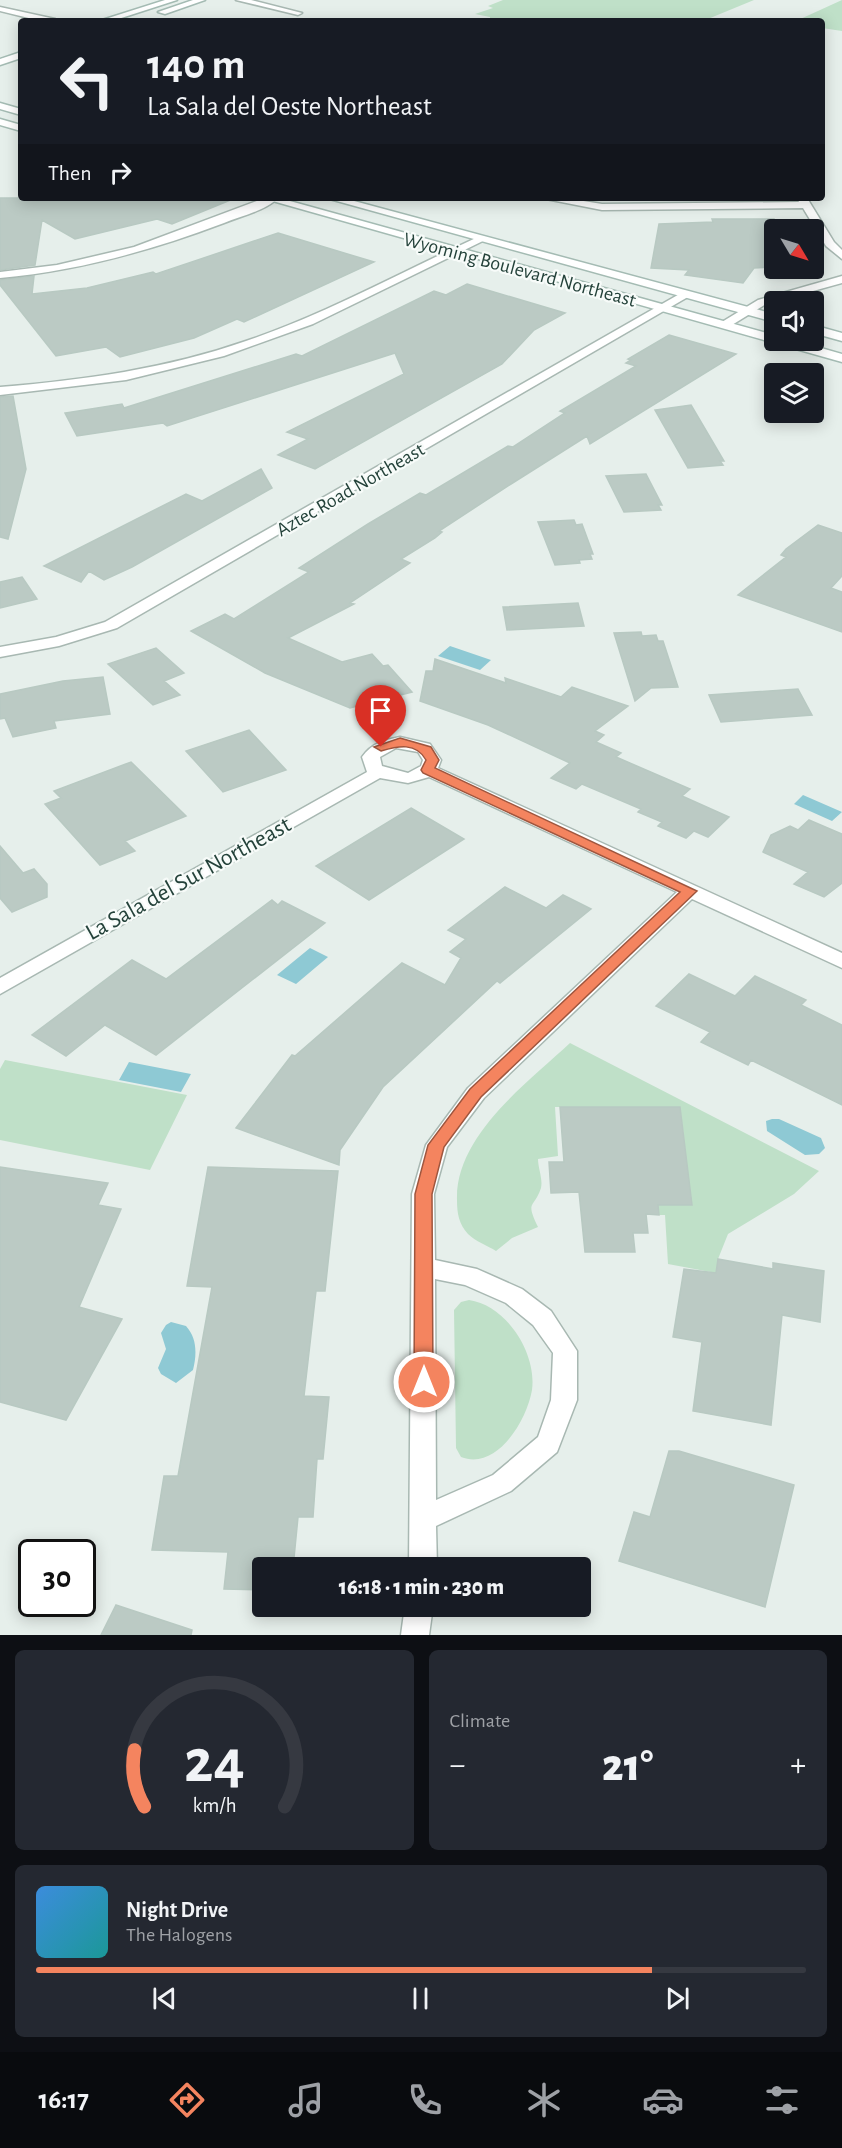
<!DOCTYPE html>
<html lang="en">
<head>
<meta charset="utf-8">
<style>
	:root { --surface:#171b24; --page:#242831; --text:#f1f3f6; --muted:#9ea1a6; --line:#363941; --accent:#f4845f }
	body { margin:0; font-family:"Alegreya Sans",sans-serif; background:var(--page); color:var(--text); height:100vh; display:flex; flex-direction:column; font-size:22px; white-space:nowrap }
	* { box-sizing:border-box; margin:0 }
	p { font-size:20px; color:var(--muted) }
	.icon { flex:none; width:33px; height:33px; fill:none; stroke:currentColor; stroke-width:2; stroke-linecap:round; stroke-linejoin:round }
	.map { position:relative; height:1635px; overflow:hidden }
	.panel { display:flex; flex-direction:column; gap:15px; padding:15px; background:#0d0f14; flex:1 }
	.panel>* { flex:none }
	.guide { position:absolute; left:18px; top:18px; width:807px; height:183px; border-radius:6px; box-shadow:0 3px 15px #0003; background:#171b24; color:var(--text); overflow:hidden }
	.needle { width:39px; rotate:128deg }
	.buttons { position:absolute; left:764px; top:219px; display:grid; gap:12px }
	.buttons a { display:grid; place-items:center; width:60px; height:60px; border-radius:6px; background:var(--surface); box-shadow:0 3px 15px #0003; font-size:30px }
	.speed { position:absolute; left:18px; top:1539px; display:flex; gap:12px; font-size:30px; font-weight:700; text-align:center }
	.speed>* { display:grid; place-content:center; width:78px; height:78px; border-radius:50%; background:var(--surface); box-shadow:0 3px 15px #0003; line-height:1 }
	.speed .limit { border:3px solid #111; border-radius:9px; background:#fff; color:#111 }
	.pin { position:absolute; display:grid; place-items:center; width:51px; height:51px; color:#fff; margin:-62px -26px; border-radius:50% 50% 50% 0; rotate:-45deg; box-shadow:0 0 6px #0007 }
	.pin .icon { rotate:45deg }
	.me { position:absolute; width:66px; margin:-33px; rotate:0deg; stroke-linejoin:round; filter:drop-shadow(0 0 4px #0008) }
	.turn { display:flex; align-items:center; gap:21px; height:126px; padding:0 30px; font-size:27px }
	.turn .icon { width:78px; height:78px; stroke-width:2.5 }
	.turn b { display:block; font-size:42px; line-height:51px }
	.then { display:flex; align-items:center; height:57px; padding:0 30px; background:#0003; gap:12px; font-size:22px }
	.big { font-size:45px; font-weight:800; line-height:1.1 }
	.panel .tile { flex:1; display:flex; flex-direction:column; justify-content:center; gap:9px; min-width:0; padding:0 21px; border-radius:9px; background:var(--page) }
	.panel .dial { align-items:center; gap:0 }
	.dial svg { height:156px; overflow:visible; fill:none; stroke:var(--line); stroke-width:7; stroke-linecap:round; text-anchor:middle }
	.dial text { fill:var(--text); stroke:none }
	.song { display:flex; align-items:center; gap:18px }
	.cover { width:72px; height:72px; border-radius:9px; background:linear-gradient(135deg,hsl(210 70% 55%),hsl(180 70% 35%)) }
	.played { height:6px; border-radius:3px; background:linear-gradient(90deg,var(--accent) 80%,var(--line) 80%) }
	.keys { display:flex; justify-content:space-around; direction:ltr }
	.heat { display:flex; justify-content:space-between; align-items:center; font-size:33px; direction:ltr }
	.panel .tiles { flex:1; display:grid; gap:15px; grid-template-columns:1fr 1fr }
	.tile:last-child { grid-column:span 2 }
	.trip { position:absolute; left:252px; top:1557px; width:339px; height:60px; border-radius:6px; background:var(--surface); box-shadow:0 3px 15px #0003; font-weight:800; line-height:60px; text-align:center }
	.dock { display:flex; height:96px; justify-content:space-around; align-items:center; background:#090b0e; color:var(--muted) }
	.dock .icon { width:42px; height:42px }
	.dock .active { color:var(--accent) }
	.dock b { font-size:27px; color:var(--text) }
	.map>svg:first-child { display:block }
	.green { fill:#bfe0c8 }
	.water { fill:#8ec9d4 }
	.building { fill:#bbcac4; stroke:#b8c9c2; stroke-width:1.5 }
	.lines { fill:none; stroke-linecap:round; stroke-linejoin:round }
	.minor-casing { stroke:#a8b8b2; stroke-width:3 }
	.secondary-casing { stroke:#a4bbb3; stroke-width:3 }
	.minor { fill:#fff; fill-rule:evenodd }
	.secondary { fill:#fff; fill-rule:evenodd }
	.route { fill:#f4845f; stroke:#9f563e; stroke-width:1.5 }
	.labels { text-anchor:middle; stroke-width:4.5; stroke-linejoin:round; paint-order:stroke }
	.far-street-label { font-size:20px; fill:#24423a; stroke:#f7fbf9 }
	.street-label { font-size:24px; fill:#24423a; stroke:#f7fbf9 }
</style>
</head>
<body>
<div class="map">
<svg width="842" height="1635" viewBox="0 0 842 1635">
	<rect width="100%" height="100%" fill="#e6efeb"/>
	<!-- green -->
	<path class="green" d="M503,0H754L703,21H490V17L475,14L493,8L488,6Z
		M842,0V31L822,28V21H796Z
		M570,1043L819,1171L794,1194L728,1234L718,1259L716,1273L668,1264L665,1215H659L658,1205H692L687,1169L623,1139L684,1138L680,1107H555L558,1156L538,1159C538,1168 543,1179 541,1188C534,1209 525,1200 538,1227L512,1238L496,1251C488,1246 475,1241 468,1234C459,1224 457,1214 457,1200C455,1136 527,1083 570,1043Z
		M5,1060L187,1095L150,1170L0,1140V1069Z
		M469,1300C506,1305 537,1353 532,1390C527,1420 497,1471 461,1457L456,1448L454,1310L461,1302Z"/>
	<!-- water -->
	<path class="water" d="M450,646L491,660L480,670L438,656Z
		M803,795L842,812L832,821L794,804Z
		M310,948L328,957L296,984L277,975Z
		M129,1062L191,1074L181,1092L119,1080Z
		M772,1119H779L821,1138L825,1148L819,1154L805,1155L767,1131L766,1121Z
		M171,1322L186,1326C197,1338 197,1354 193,1370L176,1383L161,1374L158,1368L166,1349L161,1333L166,1325Z"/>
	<!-- building -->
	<path class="building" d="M0,198H233V199L172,224L157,219L75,239L42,220L35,265L0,270Z
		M712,219H774V267L754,268L743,283L685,275L689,270L651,268L659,224L713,222Z
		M278,233L374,262L244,322L237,319L194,338L120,357L106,347L56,356L0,285V280L34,276L32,294L87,288L153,272L156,274Z
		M467,284L565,313L534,330L502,364L315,469L278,455L308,439L287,432L404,374L395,353L167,426L163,423L77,436L65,413L122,404L124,408L296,354L302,356L434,291L446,295Z
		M669,335L736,354L590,444L587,436L511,484L439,531L442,532L435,538L401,559L410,563L350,603L354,604L288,638L342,662L372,654L383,666L388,665L412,692L350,708L265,673L191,631L225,614L234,619L309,572L299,568L368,524L420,493L426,495L508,446L513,447L565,413L560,411L636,366L626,363L631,360L628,359Z
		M13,396L26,469L8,539L0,537V397Z
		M691,405L724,461H720L723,465L688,468L655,410Z
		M261,469L272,488L132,567L104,580L89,571L81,582L44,566L186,494L202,501Z
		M646,474L662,505H658L661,510L624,512L606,476Z
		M574,520L576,525L582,524L593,554H590L592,559L579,560L580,563L555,565L538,522Z
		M818,525L842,533V576L831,588L842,592V632L738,595L786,557L781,555L786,549Z
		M22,577L37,599L0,608V582Z
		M578,603L584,626L507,630L503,607Z
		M641,632L642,636L656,635L658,641H663L678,687L651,688L635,701L614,633Z
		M156,648L184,673L164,681L180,695L153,705L108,664Z
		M435,659L506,683L505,678L561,697L572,687L628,706L595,731L604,735L596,742L621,753L616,757L690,789L682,796L729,817L708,837L694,831L686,838L658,826L662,822L638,812L641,809L582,784L576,789L551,778L570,763L488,725L420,701L426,671H433Z
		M103,677L110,714L54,721L56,728L13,737L5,718L0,719V694L63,681Z
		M798,689L812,715L721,722L709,695Z
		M249,730L286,770L223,792L186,751Z
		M131,762L186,816L125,841L135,851L100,865L45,804L61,798L54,791Z
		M411,808L464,839L369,900L316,866Z
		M809,820L842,834V883L824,897L794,884L808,872L763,852L771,835L790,826L798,830Z
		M0,846L23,873L34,869L47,884V897L12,912L0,898Z
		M505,887L546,908L563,895L591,909L500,983L497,981L383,1087L340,1150L339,1165L236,1128L292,1055L295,1056L402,963L445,985L461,958L450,952L466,939L448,930Z
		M272,900L278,905L282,901L325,923L156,1055L105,1025L66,1056L32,1035L132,960L166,979Z
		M689,974L735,996L755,976L806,1000L801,1005L842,1025V1105L751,1060L748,1065L701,1042L710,1032L656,1006Z
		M560,1107H680L692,1205H658L659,1215L646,1214L648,1233H633L635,1252H585L579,1192L551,1193L549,1162H564Z
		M0,1167L108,1183L98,1205L121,1209L79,1307L122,1319L66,1420L0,1402Z
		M208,1167L338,1171L325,1291H316L304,1396L329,1397L323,1459H317L313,1517H298L293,1568H262V1590L224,1589L228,1552L152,1550L164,1476H178L212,1287L187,1286Z
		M718,1259L773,1269V1263L824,1271L820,1322L782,1315L771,1425L693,1411L702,1342L673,1337L684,1269L716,1273Z
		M669,1451H679L794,1485L765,1607L619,1561L634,1512L650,1517Z
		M116,1605L192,1630L191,1635H101Z"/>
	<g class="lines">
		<!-- minor casing -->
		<g class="minor-casing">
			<path id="minor" d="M236,0H251L302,13L298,15Z
				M0,7L55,19L56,21H41L0,11Z
				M265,198H278C265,211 241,216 224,223C150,251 78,271 0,278V272L57,265L134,247Z
				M541,198H565L602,204L799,202L797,198H807L834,242L842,250V259L826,246L803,208L602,210Z
				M478,237L487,239L313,324L224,356L126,380L0,395V387C83,380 166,369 246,341C326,314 401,272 478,237Z
				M842,276V283L766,304L727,328L717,325L758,300Z
				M683,292L693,294L117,628L59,646L0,657V647L56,637L105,622Z
				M400,737L430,744L441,760L438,768L842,953V968L692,899L484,1098L447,1147L434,1194L435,1260L477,1269L522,1289L551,1311L577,1351V1400L557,1452L511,1491L436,1526L437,1568H409L412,1194L426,1145L468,1088L677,892L429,777L408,783L380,778L0,994V978L367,772L362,757C372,743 384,740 400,737ZM396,748L418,752L423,760L421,766L408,773L382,766L380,757ZM435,1279L465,1285L506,1303L533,1325L553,1353L551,1400L538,1437L493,1475L436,1500Z
				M405,1606H433L429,1635H401Z"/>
		</g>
		<!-- secondary casing -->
		<g class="secondary-casing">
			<path id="secondary" d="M165,0H177L112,21H99Z
				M193,0H205L165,14L158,12Z
				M21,52V58L0,65V59Z
				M0,103L21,109V115L0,109Z
				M0,119L21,125V131L0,125Z
				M262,198H279L774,335V340H793L842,354V362Z
				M326,198H343L774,314V322Z
				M813,325L842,333V341L813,333Z"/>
		</g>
		<!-- minor -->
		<use href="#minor" class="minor"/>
		<!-- secondary -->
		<use href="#secondary" class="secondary"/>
	</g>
	<!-- route -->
	<path class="route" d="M400,738L431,747L439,760L435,768L697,891L481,1097L444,1147L432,1194L433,1382L430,1387L424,1390L417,1387L414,1382L415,1194L428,1145L470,1089L680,892L423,773L421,770L426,760C416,742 398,746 381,751L374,747Z"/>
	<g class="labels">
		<!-- far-street labels -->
		<g class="far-street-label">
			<text transform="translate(520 269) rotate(15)" y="7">Wyoming Boulevard Northeast</text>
			<text transform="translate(350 489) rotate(-30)" y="7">Aztec Road Northeast</text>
		</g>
		<!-- street labels -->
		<g class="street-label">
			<text transform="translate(188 878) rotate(-29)" y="8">La Sala del Sur Northeast</text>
		</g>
	</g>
</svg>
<div class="buttons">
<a><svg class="needle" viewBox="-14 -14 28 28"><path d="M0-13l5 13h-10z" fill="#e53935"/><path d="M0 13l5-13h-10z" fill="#9ea1a6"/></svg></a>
<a><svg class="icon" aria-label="sound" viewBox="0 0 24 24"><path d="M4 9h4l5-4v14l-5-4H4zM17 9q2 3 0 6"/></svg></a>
<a><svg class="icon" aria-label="layers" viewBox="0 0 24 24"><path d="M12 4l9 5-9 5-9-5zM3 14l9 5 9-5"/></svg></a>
</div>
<div class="speed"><div class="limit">30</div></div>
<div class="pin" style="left:381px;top:747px;background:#d93025"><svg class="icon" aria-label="arrive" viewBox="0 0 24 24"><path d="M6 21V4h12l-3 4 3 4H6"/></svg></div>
<svg class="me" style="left:424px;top:1382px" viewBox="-20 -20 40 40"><circle r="17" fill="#f4845f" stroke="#fff" stroke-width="3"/><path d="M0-11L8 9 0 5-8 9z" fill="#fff"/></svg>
<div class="trip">16:18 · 1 min · 230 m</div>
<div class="guide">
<div class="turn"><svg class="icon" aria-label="left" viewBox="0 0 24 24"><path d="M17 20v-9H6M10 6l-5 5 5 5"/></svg><div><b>140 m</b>La Sala del Oeste Northeast</div></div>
<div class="then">Then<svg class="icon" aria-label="right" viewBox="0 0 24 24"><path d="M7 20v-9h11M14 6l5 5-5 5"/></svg></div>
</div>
</div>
<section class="panel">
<div class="tiles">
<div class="tile dial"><svg viewBox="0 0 100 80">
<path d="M14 69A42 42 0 1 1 86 69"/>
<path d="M14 69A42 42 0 0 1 9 40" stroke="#f4845f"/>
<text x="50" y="56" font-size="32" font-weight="700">24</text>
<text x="50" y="72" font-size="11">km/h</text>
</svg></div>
<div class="tile"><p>Climate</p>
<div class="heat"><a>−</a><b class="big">21°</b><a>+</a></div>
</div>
<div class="tile">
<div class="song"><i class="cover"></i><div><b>Night Drive</b><p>The Halogens</p></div></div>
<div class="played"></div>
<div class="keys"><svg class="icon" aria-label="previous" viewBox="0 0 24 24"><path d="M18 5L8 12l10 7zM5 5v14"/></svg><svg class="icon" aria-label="pause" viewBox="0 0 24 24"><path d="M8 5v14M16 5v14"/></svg><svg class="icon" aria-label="next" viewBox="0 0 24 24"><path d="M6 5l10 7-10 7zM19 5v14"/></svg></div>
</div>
</div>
</section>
<nav class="dock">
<b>16:17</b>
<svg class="icon active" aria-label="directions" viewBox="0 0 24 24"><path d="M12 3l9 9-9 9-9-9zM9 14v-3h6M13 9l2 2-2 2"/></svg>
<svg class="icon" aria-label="music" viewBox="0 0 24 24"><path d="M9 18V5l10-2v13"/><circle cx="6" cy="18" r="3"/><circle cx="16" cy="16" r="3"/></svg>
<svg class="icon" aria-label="phone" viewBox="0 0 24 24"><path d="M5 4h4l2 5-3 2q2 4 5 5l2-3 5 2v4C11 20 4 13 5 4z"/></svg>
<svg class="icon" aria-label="climate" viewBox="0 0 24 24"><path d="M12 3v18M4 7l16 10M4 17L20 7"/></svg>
<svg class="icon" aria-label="car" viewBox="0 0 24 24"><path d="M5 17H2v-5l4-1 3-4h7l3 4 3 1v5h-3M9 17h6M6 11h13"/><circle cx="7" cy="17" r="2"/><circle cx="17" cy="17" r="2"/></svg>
<svg class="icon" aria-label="filters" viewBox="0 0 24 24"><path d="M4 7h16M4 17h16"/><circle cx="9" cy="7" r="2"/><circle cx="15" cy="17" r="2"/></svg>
</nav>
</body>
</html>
